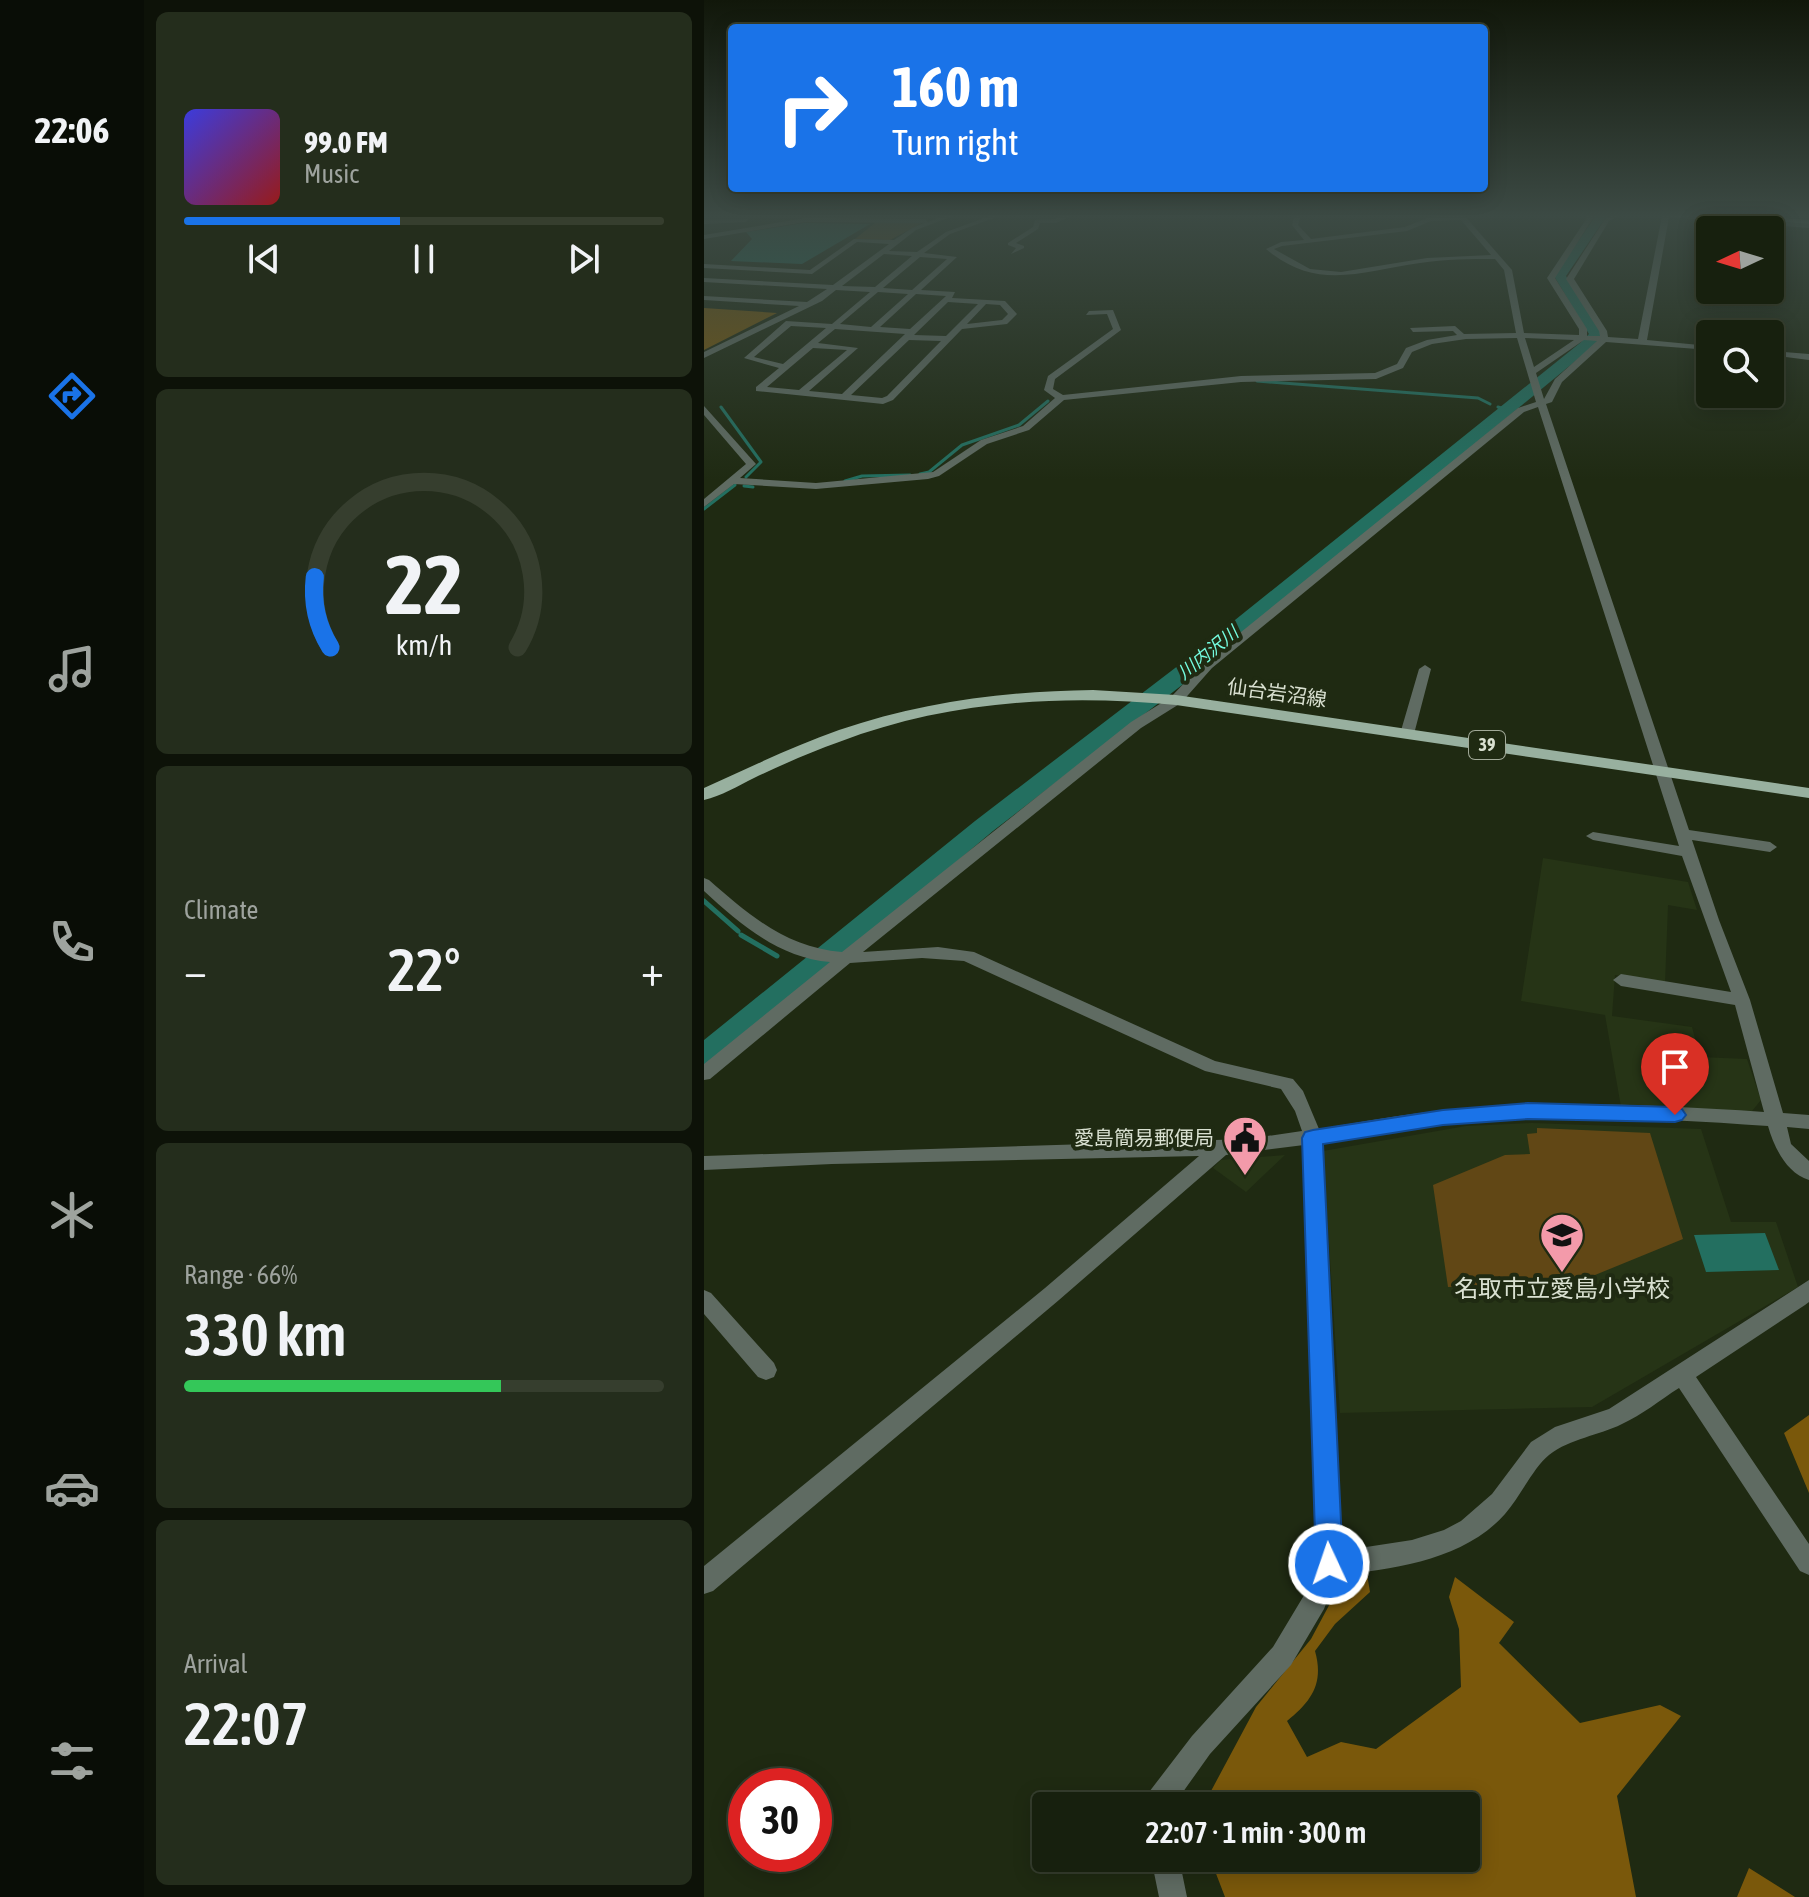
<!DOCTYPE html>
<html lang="en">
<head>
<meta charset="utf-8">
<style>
	:root { --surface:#17200e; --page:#242d1c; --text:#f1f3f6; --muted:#9ea39e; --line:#363e2e; --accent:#1a73e8 }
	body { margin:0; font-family:"Asap Condensed","Noto Sans JP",sans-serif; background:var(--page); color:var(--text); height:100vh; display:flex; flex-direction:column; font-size:30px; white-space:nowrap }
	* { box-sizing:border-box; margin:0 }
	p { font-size:26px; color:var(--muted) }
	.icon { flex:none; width:44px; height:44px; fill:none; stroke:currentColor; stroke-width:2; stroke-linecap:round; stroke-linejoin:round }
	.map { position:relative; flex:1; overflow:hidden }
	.panel { display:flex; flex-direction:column; gap:12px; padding:12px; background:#0d1208; width:560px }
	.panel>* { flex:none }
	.hud { position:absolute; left:24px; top:24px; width:760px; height:168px; border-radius:8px; box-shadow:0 4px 20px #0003,0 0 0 2px var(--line); background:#1a73e8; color:#fff; overflow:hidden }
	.needle { width:52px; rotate:266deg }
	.buttons { position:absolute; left:992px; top:216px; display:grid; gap:16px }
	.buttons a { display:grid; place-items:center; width:88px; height:88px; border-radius:8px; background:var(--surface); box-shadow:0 4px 20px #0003,0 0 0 2px var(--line); font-size:40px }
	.speed { position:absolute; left:24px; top:1768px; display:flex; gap:16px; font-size:40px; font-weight:700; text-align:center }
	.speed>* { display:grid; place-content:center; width:104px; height:104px; border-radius:50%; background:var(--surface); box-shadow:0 4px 20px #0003,0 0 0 2px var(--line); line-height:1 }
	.speed .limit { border:12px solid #d22; background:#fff; color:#111 }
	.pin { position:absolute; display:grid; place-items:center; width:68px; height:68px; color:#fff; margin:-82px -34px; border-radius:50% 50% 50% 0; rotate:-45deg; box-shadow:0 0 8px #0007 }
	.pin .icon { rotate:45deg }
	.me { position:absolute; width:88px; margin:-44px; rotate:357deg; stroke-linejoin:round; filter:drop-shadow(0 0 6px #0008) }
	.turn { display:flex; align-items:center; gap:28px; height:168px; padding:0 32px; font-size:36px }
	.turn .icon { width:104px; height:104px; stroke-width:2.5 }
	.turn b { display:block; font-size:56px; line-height:68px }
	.big { font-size:60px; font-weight:600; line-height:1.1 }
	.panel .widget { flex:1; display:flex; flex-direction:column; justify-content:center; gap:12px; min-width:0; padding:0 28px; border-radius:12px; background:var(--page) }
	.panel .dial { align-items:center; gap:0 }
	.dial svg { height:208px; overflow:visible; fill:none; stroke:var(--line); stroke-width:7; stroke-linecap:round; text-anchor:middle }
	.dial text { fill:var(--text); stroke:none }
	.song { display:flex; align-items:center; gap:24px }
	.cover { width:96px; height:96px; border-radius:12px; background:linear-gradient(135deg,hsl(240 70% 55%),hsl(0 70% 35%)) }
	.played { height:8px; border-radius:4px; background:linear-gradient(90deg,var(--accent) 45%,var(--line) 45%) }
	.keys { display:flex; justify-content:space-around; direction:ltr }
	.heat { display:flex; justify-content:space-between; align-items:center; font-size:44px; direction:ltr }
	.charge { height:12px; border-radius:6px; background:linear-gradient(90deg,#34c759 66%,var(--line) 0) }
	.trip { position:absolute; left:328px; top:1792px; width:448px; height:80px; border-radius:8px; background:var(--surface); box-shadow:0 4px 20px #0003,0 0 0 2px var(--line); font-weight:600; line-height:80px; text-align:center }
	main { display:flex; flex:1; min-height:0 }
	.tab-bar { display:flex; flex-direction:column; width:144px; justify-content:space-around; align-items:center; background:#090d06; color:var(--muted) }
	.tab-bar .icon { width:56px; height:56px }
	.tab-bar .selected { color:var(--accent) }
	.tab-bar b { font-size:36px; color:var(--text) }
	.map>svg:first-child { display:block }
	.built { fill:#263416 }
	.green { fill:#614715 }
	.forest { fill:#7a580b }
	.water { fill:#236f60 }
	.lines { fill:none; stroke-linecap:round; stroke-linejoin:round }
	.stream-far1 { stroke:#236f60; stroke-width:3 }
	.stream { stroke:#236f60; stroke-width:5 }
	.river { fill:#236f60; fill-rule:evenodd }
	.minor { fill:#5f6b62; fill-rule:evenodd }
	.major { fill:#98b09f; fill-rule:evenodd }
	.route { fill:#1a73e8; stroke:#114b97; stroke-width:2 }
	.labels { text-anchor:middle; stroke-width:8; stroke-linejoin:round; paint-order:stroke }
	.far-water-label { font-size:18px; font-style:italic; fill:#74fbdf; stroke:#1f2a12 }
	.shield { fill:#1f2a12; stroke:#a1a998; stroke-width:2 }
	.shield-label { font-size:18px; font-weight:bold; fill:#d9e0d1 }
	.street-label { font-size:20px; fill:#d9e0d1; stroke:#1f2a12 }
	.poi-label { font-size:20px; fill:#d9e0d1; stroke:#1f2a12; text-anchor:end }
	.near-poi-label { font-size:24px; fill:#d9e0d1; stroke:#1f2a12 }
</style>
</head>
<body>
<main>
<nav class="tab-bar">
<b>22:06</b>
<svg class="icon selected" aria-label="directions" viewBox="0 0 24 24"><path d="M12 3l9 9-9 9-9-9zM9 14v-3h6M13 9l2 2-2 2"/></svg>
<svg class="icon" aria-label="music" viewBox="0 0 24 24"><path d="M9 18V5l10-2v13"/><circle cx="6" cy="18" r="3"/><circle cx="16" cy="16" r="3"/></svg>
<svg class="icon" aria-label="phone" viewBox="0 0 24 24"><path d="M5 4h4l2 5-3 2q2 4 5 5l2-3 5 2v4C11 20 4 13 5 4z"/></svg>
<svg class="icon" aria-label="climate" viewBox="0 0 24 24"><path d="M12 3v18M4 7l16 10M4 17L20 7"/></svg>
<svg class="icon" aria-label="car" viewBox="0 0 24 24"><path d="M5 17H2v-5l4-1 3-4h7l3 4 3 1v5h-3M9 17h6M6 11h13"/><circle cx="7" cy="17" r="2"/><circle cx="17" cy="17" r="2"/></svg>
<svg class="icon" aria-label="filters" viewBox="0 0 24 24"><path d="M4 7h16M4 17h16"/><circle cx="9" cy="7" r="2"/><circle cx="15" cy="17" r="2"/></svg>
</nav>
<section class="panel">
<div class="widget">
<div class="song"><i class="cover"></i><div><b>99.0 FM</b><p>Music</p></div></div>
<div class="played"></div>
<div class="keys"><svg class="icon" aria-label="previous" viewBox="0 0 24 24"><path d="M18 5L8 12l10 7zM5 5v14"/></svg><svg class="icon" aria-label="pause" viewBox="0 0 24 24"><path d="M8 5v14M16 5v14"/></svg><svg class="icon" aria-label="next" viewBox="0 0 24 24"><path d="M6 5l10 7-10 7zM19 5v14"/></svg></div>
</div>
<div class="widget dial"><svg viewBox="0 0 100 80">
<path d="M14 69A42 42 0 1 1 86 69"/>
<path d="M14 69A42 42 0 0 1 8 42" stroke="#1a73e8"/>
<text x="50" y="56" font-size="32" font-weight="700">22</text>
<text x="50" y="72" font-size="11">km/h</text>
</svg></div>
<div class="widget"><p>Climate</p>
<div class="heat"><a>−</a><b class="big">22°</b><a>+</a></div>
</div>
<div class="widget"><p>Range · 66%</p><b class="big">330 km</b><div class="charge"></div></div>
<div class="widget"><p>Arrival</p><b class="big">22:07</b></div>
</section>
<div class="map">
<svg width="1105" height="1897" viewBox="0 0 1105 1897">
	<rect width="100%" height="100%" fill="#1f2a12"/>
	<!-- built -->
	<path class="built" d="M839,858L984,882L993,910L964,905L961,983L911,975L908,1016L988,1027L996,1057L1043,1059L1057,1100L1048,1111L917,1107L901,1015L817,1001Z
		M828,1123L997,1129L1027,1222H1072L1094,1287L888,1407L636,1413L619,1151L762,1126Z
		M581,1155L542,1192L509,1168L517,1160Z"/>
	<!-- green -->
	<path class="green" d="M171,223H218L186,240L151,239Z
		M833,1128L946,1133L979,1239L869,1284L744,1287L729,1185L801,1155L826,1154L823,1134L833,1133Z"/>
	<!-- forest -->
	<path class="forest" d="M0,308L73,313L0,350Z
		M1105,1415V1493L1080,1433Z
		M663,1574L666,1592L631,1624L611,1651C620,1683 608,1701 583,1721L603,1757L637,1742L672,1749L757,1687L755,1629L745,1597L751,1577L810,1622L795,1643L876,1723L956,1705L977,1716L913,1796L932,1897H521L506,1858H762V1806H499L552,1707L607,1639L630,1596Z
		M1045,1868L1091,1897H1033Z"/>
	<!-- water -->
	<path class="water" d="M100,223L166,224L98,264L27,261L48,239L42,232Z
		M1061,1233L1075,1270L1002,1272L990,1235Z"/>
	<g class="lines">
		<!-- stream-far1 -->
		<path class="stream-far1" d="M553,381L774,398L786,404
			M17,407L57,462L42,477
			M794,407L803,410
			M216,474L225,472L258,445L315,425L344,401
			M141,481L158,476L206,475
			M40,486L49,487
			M0,509L31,485"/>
		<!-- stream -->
		<path class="stream" d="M0,901L34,931
			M37,935L73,956
			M103,963L112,964"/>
		<!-- river -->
		<path class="river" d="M893,214H904L862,276L899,335L886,349L491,675L289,831L11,1065L0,1068V1040L271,821L475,665L876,343L885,334L850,276Z"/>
		<!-- minor -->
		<path class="minor" d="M244,214H254L212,230L185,251L213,252L242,232L291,214H301L246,234L220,253L253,257L217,290L251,292L248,298L301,301L313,314L303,324L258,329L189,400L179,404L52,391V387L75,368L40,358L82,321L128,324L166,292L132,290L118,301L0,358V352L95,306L0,300V296L103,302L123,289L0,282V278L129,285L185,244L153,242L108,274L0,268V264L106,270L150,239L190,240L208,228L220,223L101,222L0,239V235L101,218L221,219L224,222ZM180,254L208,256L171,287L138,286ZM216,257L243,259L208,290L179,288ZM174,292L204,294L167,327L136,324ZM212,294L242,296L206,329L176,327ZM244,302L274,304L242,336L210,335ZM282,304L296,305L304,314L298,320L263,324ZM87,326L122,328L79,364L50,357ZM131,329L201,334L138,394L105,391L154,348L114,343ZM205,340L237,341L183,396L178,398L147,395ZM109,348L143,350L95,390L63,387Z
			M362,214H372L352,223H336L334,229L312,243L320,246V248L307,254L312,248L304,245V243L329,227L331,220L351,219Z
			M591,214H597L594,225L607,239L701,227L726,217L759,214L808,270L820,333L875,335V329L843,278L883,218L882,214H888L889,218L851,278L883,329V336H896L895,331L862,279L901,219L910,214H919L905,221L870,279L903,331L904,337L934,339L958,216L953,214H985L1105,224V228L965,217L943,340L1006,346V350L902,342L858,382L848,402L842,404L985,830L1066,842L1073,847L1066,852L988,840L1015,920L1046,1000L1079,1113L1105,1115V1129L1083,1127L1087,1144L1105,1161V1180C1082,1173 1070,1147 1064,1126C956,1118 847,1113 740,1124C699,1128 659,1136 618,1142L636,1551L708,1540L740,1530L757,1521L788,1494L827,1442L851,1427L905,1409L1105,1280V1302L1101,1305L992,1377L1105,1544V1575L1096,1571L975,1388C956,1400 938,1415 918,1424C894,1436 867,1438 845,1455C829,1468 816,1497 801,1514C760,1560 691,1569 633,1575L620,1609L587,1665L506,1754L469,1806H438L442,1796L488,1736L569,1647L602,1592L613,1564L600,1145L522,1155L355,1300L9,1591L0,1594V1566L341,1288L495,1156L128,1164L0,1170V1156L543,1139L598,1131L591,1111L577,1089L501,1071L260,961L218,958L146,963L6,1079L0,1080V1064L126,962C75,958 36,924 0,891V878L5,880C45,915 83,948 138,952L427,722L467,697L500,662L814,408L832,402L813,338L762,339L728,344L708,352L699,368L672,379L537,382L360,400L325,430L283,444L235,476L224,479L112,489L30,484L0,507V499L42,464L0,415V406L52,464L36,478L112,483L229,472L277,440L319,426L351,398L340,390L344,376L409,329L403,314L382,315L385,311L409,310L417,330L351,379L349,389L359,395L537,376L671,373L693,364L702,348L723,340L753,335L749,331L709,332L706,328L751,326L760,334L812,333L800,270L791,259C766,259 741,259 716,263C657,271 613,292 562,249L577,242L600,240L588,225ZM757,220L787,255L723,258L637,272L606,269L570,249L578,246L703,231L727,221ZM821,338L870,340L830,367ZM880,340L893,341L851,379L840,399L832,373ZM834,407L975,846L889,832L882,836L889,840L978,856L1027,992L917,974L909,980L917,986L1031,1005L1060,1112C954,1105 848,1100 742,1110C700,1114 657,1122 615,1129L599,1091L589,1079L511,1061L270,952L234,947L159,952L437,728L477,703L508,668L820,412Z
			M44,219L42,222L0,224V220Z
			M1066,351L1105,354V360L1066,355Z
			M721,665L727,669L710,734L703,738L698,737L696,734L715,669Z
			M0,1290L7,1293L70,1363L73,1370L70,1377L62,1380L54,1377L0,1314Z
			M447,1858H475L483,1897H455Z"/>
		<!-- major -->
		<path class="major" d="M1006,214L1105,220V224L1010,216Z
			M389,690L472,695L1105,788V798L472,705C357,694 243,701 135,742C106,752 78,765 50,778C34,786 17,796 0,800V788C45,768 89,746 135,730C218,702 302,691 389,690Z"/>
	</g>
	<!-- sky -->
	<linearGradient id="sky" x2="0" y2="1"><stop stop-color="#11170a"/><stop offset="0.45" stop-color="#3c4a44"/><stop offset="1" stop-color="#3c4a44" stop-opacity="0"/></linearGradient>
	<rect width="1105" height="480" fill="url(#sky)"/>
	<!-- route -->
	<path class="route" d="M824,1103L971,1107L978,1109L982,1115L978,1120L971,1122L824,1119L739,1125L619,1144L639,1564L635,1574L625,1578L616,1574L612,1564L598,1138L601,1132L609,1130L739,1110Z"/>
	<!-- icons -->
	<defs>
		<g id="civic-pin" transform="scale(2.3)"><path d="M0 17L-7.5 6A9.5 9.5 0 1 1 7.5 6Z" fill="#f39aaa" stroke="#1f2a12"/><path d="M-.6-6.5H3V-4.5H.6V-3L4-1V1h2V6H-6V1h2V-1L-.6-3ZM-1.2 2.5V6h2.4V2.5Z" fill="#111"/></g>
		<g id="school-pin" transform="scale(2.3)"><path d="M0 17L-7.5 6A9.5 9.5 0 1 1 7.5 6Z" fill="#f39aaa" stroke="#1f2a12"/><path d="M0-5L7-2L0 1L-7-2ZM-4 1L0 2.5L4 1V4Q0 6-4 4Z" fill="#111"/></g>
	</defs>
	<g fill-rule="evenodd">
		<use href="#civic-pin" x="541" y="1138"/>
		<use href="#school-pin" x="858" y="1235"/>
	</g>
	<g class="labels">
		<!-- far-water labels -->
		<g class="far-water-label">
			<text transform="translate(504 653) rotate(-39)" y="6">川内沢川</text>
		</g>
		<!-- shield labels -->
		<rect class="shield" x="765" y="731" width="36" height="28" rx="6"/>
		<g class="shield-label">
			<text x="783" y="751">39</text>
		</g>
		<!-- street labels -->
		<g class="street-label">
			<text transform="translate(573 693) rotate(8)" y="7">仙台岩沼線</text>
		</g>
		<!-- poi labels -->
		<g class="poi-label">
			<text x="510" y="1145">愛島簡易郵便局</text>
		</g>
		<!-- near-poi labels -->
		<g class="near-poi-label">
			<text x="858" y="1297">名取市立愛島小学校</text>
		</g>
	</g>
</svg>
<div class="buttons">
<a><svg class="needle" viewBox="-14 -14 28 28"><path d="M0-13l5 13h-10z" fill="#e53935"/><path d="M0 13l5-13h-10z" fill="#9ea39e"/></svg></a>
<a><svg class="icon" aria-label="search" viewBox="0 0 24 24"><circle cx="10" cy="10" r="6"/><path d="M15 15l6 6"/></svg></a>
</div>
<div class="speed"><div class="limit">30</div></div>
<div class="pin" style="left:971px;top:1115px;background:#d93025"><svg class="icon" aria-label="arrive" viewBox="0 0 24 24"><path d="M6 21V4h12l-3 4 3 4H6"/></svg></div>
<svg class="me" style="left:625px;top:1564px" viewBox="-20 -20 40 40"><circle r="17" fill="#1a73e8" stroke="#fff" stroke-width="3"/><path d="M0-11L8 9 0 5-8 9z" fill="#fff"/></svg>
<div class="trip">22:07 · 1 min · 300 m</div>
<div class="hud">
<div class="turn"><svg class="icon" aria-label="right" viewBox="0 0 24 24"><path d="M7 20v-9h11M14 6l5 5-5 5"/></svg><div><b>160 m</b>Turn right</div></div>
</div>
</div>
</main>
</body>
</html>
